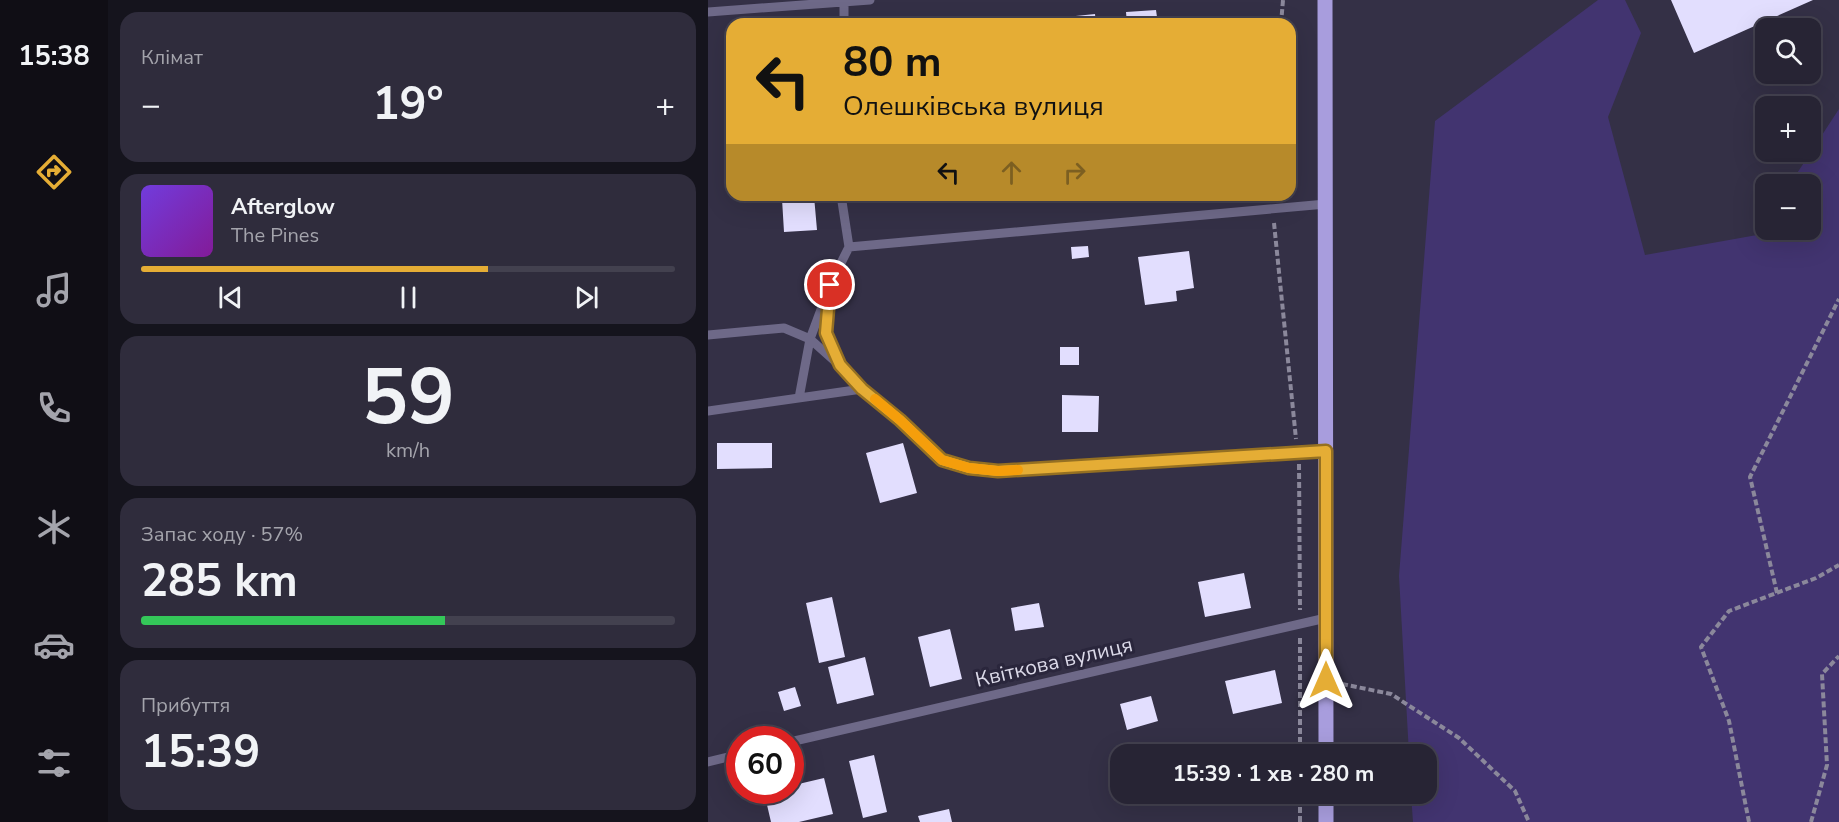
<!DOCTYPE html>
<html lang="uk">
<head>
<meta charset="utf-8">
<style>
	:root { --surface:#272434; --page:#2f2c3c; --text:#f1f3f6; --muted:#a4a4ac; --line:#43414f; --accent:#e5ad35 }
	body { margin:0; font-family:"Nunito Sans",sans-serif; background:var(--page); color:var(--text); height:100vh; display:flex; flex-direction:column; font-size:22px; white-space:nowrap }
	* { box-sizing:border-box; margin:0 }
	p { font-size:20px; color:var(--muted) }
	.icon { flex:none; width:33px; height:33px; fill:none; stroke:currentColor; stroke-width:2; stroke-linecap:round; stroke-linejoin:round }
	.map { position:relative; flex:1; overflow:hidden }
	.panel { display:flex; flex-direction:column; gap:12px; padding:12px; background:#15141d; width:600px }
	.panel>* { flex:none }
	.top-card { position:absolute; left:18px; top:18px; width:570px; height:183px; border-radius:18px; box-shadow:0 6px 24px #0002,0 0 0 2px var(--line); background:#e5ad35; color:#111; overflow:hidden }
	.tools { position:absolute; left:1047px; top:18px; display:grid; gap:12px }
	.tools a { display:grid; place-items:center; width:66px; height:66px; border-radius:12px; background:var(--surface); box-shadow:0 6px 24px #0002,0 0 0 2px var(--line); font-size:30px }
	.speed { position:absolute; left:18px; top:726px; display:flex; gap:12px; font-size:30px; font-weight:700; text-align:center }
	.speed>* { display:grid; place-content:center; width:78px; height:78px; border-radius:50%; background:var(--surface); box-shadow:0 6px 24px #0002,0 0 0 2px var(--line); line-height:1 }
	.speed .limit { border:9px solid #d22; background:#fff; color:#111 }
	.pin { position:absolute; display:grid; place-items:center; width:51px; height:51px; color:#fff; margin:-26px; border:3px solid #fff; border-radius:50%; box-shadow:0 2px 6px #0007 }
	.me { position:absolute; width:66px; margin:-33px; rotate:0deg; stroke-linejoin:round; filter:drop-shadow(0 0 4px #0008) }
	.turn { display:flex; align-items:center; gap:21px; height:126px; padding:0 18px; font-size:27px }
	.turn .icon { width:78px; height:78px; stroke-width:2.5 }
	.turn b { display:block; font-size:42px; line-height:51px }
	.lanes { display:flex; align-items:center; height:57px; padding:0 18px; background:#0003; justify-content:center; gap:30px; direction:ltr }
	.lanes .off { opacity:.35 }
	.big { font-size:45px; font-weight:700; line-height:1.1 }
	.panel .tile { flex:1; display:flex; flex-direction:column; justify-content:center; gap:9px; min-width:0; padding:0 21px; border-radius:18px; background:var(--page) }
	.panel .dial { align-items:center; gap:0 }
	.dial b { font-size:78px; line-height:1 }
	.song { display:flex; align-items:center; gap:18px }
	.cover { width:72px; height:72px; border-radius:9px; background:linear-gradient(135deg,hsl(260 70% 55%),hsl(290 70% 35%)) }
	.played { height:6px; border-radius:3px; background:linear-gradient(90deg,var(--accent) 65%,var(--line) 65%) }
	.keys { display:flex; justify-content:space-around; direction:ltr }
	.heat { display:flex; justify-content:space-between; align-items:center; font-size:33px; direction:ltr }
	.charge { height:9px; border-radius:4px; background:linear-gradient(90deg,#34c759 57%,var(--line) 0) }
	.trip { position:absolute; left:402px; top:744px; width:327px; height:60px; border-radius:18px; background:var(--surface); box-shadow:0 6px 24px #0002,0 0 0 2px var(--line); font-weight:700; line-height:60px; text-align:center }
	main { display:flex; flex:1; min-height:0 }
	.dock { display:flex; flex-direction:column; width:108px; justify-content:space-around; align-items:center; background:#100e15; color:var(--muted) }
	.dock .icon { width:42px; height:42px }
	.dock .selected { color:var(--accent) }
	.dock b { font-size:27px; color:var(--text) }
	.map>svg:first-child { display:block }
	.green { fill:#423470 }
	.building { fill:#e2defe }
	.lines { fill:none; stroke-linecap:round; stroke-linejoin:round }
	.path { stroke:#8b889b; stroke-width:4; stroke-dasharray:6 3; stroke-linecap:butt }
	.service { stroke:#6e6988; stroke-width:9 }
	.primary { stroke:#a89ddd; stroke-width:15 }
	.route-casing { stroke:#957022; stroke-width:15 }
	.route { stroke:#e5ad35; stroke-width:10 }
	.slow { stroke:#f59e0b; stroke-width:10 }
	.labels { text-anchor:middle; stroke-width:6; stroke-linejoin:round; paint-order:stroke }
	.street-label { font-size:21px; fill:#dbd9e8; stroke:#2a263c }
</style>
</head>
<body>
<main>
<nav class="dock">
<b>15:38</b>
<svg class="icon selected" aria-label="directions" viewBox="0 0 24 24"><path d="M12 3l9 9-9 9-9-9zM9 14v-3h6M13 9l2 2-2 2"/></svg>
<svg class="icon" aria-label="music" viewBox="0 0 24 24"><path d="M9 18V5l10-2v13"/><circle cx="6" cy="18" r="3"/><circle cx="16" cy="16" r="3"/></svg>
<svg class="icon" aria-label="phone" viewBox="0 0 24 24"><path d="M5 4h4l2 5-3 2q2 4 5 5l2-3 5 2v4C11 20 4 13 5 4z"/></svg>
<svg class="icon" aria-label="climate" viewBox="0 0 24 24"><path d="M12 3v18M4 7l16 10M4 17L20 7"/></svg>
<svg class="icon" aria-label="car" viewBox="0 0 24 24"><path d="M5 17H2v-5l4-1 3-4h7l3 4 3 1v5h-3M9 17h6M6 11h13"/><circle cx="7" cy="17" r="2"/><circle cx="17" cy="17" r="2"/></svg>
<svg class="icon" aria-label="filters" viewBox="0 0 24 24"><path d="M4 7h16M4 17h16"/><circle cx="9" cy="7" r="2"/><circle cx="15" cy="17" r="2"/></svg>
</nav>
<section class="panel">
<div class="tile"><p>Клімат</p>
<div class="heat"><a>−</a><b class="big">19°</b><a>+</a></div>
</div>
<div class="tile">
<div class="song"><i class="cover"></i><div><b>Afterglow</b><p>The Pines</p></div></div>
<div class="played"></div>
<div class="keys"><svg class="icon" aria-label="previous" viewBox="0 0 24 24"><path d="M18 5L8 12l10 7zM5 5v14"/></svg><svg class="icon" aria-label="pause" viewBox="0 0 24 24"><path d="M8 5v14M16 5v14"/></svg><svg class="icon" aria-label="next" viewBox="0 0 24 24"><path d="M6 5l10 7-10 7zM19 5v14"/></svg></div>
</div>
<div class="tile dial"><b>59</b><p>km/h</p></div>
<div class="tile"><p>Запас ходу · 57%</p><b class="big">285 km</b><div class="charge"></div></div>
<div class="tile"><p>Прибуття</p><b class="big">15:39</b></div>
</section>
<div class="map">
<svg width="1131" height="822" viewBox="0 0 1131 822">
	<rect width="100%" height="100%" fill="#343046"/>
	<!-- green -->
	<path class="green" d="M890,0H917L933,33L900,117L937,255L1049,235L1057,222L1058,230H1102V184H1082L1131,109V822H705L703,794H718V754H701L691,576L727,121Z"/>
	<!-- building -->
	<path class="building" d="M963,0H1105L986,53Z
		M448,10L450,24H419L418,12Z
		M387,14L388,24H359L358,17Z
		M16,80H24V100H17Z
		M106,196L109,230L76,232L74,199Z
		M380,246L381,257L364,259L363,247Z
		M481,251L486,288L468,291L469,301L437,305L430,257Z
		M352,347H371V365H352Z
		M354,395L391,396L390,432H354Z
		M9,443H64V468L9,469Z
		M195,443L209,493L172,503L158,453Z
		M536,573L543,608L497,617L490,582Z
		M124,597L137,657L111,663L98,603Z
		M331,603L336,627L307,631L303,608Z
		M242,629L254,679L222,687L210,637Z
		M157,657L166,695L129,704L120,667Z
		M567,670L574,703L525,714L517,681Z
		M87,687L93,706L76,711L70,692Z
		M443,696L450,721L419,730L412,704Z
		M166,755L179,812L155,818L141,761Z
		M116,778L125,814L91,822H63L56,792L82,790V786Z
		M241,809L244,822H212L210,816Z"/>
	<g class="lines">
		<!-- path -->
		<path class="path" d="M573,24L575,0
			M566,223L588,439
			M591,464L592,610
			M1069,593L1042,477L1131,299
			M592,638V754
			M634,684L683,694L751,738L807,791L821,822
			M592,822V794
			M1041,822L1021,721L993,647L1021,611L1108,578L1131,565
			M1103,822L1119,765L1114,674L1131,656"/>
		<!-- service -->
		<path class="service" d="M0,12L162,0
			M136,24V0
			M133,195L141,247L122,285L118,333L132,365L154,389
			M141,247L618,204
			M0,335L76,328L102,339L130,364
			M91,398L102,339L118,296
			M0,411L154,389L193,420L234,460L262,468L290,471L618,451
			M82,742L618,618
			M0,762L32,754"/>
		<!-- primary -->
		<path class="primary" d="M617,0L618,754
			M618,794V822"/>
	</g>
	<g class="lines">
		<!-- route casing -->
		<g class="route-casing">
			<path id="route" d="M122,285L118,333L132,365L154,389L192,420L234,460L261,468L290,471L618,451V680"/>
		</g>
		<!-- route -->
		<use href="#route" class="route"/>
		<!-- slow -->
		<path class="slow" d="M167,399L192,420L234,460L261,468L290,471L310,470"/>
	</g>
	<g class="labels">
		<!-- street labels -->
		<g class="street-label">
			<text transform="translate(346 662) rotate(-13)" y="7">Квіткова вулиця</text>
		</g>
	</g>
</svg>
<div class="tools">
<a><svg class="icon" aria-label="search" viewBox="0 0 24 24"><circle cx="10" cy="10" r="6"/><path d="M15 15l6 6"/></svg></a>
<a>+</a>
<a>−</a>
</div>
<div class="speed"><div class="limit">60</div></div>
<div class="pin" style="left:122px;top:285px;background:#d93025"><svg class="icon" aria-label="arrive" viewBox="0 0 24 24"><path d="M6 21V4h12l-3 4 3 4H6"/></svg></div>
<svg class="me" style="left:618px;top:680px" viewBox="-20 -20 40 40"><path d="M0-17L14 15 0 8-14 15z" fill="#e5ad35" stroke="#fff" stroke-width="4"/></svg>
<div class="trip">15:39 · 1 хв · 280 m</div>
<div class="top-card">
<div class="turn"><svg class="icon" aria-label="left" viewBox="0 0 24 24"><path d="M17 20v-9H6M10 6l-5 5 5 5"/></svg><div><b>80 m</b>Олешківська вулиця</div></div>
<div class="lanes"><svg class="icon" aria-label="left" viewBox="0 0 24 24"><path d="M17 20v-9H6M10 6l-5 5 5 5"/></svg><svg class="icon off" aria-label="ahead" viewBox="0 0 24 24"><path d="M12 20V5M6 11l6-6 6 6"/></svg><svg class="icon off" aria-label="right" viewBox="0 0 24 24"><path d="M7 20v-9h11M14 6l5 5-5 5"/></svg></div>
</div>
</div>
</main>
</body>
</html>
